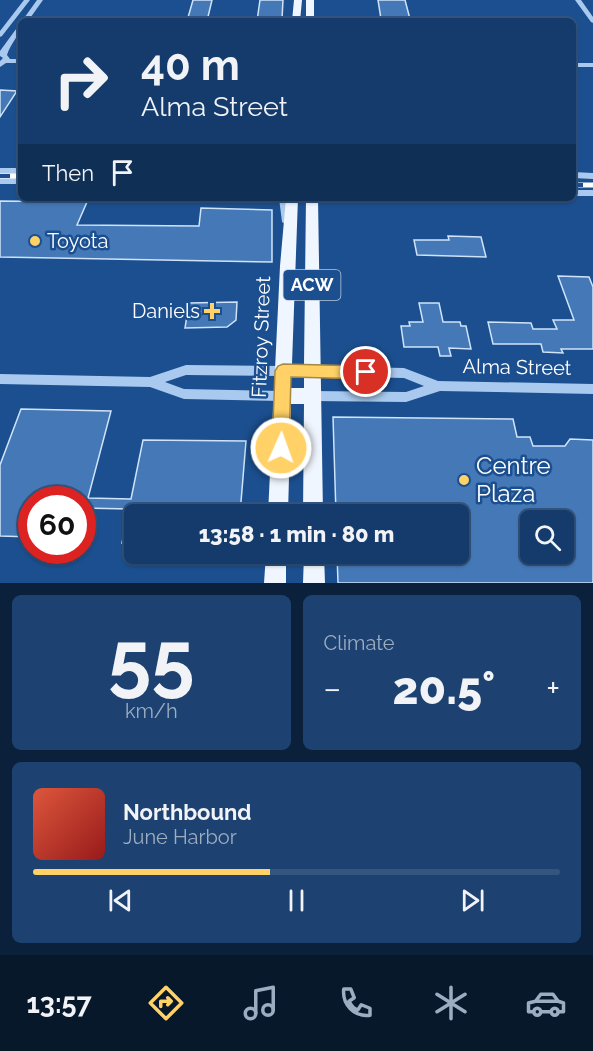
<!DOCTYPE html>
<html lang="en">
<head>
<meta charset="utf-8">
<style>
	:root { --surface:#143b6b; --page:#1d4271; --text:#f1f3f6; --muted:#9dadc1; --line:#33557e; --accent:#ffd166 }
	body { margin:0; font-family:Raleway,sans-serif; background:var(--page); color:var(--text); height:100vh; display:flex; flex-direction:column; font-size:22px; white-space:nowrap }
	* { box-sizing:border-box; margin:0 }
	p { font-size:20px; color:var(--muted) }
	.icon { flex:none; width:33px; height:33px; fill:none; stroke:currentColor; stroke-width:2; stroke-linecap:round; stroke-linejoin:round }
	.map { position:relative; height:583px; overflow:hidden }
	.side { display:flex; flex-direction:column; gap:12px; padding:12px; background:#0b203b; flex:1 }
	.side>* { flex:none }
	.guide { position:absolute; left:18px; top:18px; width:558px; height:183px; border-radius:9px; box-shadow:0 2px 4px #0004,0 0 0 2px var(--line); background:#143b6b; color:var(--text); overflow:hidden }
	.tools { position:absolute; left:520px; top:510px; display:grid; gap:12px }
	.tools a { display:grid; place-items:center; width:54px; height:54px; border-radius:9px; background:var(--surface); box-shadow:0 2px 4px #0004,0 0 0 2px var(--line); font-size:30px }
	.speed { position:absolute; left:18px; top:486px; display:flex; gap:12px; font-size:30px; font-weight:700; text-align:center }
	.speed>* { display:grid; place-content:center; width:78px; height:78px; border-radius:50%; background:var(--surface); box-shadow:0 2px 4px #0004,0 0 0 2px var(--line); line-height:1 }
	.speed .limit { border:9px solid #d22; background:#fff; color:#111 }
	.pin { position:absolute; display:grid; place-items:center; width:51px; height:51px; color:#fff; margin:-26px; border:3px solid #fff; border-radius:50%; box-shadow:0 2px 6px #0007 }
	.me { position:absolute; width:66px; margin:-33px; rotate:2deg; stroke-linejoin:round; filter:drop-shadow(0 0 4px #0008) }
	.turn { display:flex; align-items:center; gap:21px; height:126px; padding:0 24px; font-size:27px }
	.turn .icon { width:78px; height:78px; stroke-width:2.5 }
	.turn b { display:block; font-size:42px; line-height:51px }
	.then { display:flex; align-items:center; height:57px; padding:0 24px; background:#0003; gap:12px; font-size:22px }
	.big { font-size:45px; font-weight:800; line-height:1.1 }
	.side .card { flex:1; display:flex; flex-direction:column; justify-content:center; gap:9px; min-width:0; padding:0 21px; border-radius:9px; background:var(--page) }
	.side .dial { align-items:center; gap:0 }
	.dial b { font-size:78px; line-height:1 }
	.song { display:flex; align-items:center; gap:18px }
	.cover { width:72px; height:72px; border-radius:9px; background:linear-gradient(135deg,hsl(10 70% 55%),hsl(0 70% 35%)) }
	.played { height:6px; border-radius:3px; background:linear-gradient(90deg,var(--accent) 45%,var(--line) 45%) }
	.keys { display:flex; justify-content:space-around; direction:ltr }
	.heat { display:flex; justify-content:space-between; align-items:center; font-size:33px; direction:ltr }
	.side .tiles { flex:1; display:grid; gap:12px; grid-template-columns:1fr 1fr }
	.card:last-child { grid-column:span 2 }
	.trip { position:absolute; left:124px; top:504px; width:345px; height:60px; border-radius:9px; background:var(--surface); box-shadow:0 2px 4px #0004,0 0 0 2px var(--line); font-weight:800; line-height:60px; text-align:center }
	.dock { display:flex; height:96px; justify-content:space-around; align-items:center; background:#08182b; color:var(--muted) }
	.dock .icon { width:42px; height:42px }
	.dock .current { color:var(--accent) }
	.dock b { font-size:27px; color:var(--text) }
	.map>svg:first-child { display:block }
	.building { fill:#4478b7; stroke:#cfe3fa; stroke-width:1.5; fill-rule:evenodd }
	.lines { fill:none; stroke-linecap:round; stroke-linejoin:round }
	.minor { fill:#a9c9ee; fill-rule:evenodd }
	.major { fill:#f0f6ff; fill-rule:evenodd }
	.rail-casing { stroke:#fff; stroke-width:5 }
	.rail { stroke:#1b4f8f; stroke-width:4; stroke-dasharray:10; stroke-linecap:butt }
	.route { fill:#ffd166; stroke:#a68842; stroke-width:1.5 }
	.poi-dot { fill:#ffd166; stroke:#1b4f8f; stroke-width:2 }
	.labels { text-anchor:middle; stroke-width:5; stroke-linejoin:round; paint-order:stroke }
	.shield { fill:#1b4f8f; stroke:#bbcadd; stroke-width:1.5 }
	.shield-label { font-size:18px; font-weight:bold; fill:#fff }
	.poi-label { font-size:20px; fill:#fff; stroke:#1b4f8f; text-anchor:start }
	.street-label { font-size:20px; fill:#fff; stroke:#1b4f8f }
	.near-poi-label { font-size:24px; fill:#fff; stroke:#1b4f8f; text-anchor:start }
</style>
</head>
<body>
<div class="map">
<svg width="593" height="583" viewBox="0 0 593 583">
	<rect width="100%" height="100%" fill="#1b4f8f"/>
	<!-- building -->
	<path class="building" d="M193,0H212L207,21H187Z
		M260,0H283L282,19L257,21Z
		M378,0H405L410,19H381Z
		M0,90L17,91L0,117Z
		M0,201L87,202L77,225L199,226L201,208L272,210V262L0,257Z
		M448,236L481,237L486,257L417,255L414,240H449Z
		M558,276L589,277L593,287V349H561L563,353L543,352L541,344H493L488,322L531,323L533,329H557L553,320H574Z
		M237,302L236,320L227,327L185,328L189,303Z
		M419,303H439L443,322H460L461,326H466L471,349L449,348L451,356H440L438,347H404L401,326H410L409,322H423Z
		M21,409L111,411L88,498L131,499L143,440L246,441L240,514H135V543H122L129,509L82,508V500H32V537L0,536V465Z
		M333,417L513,419L517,437H530L533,446H565L570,439L593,440V583H338L337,554H459V514H336ZM531,520H564V554H531Z"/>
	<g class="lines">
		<!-- minor -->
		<path class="minor" d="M24,0H30L2,36L0,37V31Z
			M37,0H43L28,21H22Z
			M575,0H581L593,17V23L591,22Z
			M21,24C21,34 10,44 7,55L10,59H21V63H6L0,67V61L3,58L0,56V51L19,25Z
			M573,63H593V67H573Z
			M0,168H21V174H0Z
			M573,172L593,173V179L573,178Z
			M0,178H21V184H0Z
			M573,190H593V196H573Z
			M279,198H289L292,222L290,224L287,225L282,222Z
			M186,365L283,366L287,367L289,371L287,375L283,376L186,375L165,382L184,389L282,391L286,392L288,396L286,400L282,401L184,399L150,387L0,384V374L150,377Z
			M312,366L404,368L438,381L593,384V394L440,391L406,402L312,401L308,400L306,396L308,392L312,391L406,392L424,386L404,378L312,376L308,375L306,371L308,367Z"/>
		<!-- major -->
		<path class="major" d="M294,0H302L300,21H292Z
			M306,0H314V21H306Z
			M286,198H298L292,364H304L306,198H318L323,514H303L304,404H291L288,514H268L280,266ZM291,378H304V388H291Z
			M266,554H286V583H264Z
			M304,554H324L325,583H303Z"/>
		<!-- rail casing -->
		<g class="rail-casing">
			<path id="rail" d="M0,176H21
				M573,185H593"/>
		</g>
		<!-- rail -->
		<use href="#rail" class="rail"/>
	</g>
	<!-- route -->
	<path class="route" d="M283,364L366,366L372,368L374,372L372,377L366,379L291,377L289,448L287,454L281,456L275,454L272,448L275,371L278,366Z"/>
	<!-- markers -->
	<g class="poi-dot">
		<circle cx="35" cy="241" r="6"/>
		<path d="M209 302h6v6h6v6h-6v6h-6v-6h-6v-6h6z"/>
		<circle cx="464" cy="480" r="6"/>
	</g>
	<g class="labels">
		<!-- shield labels -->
		<rect class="shield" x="283.5" y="270" width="57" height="30" rx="4.5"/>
		<g class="shield-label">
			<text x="312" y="291">ACW</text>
		</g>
		<!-- poi labels -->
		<g class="poi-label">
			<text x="47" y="248">Toyota</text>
			<text x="200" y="318" text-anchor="end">Daniels</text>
		</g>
		<!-- street labels -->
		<g class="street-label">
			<text transform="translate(261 337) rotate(-88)" y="7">Fitzroy Street</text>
			<text transform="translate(517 367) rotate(1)" y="7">Alma Street</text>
		</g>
		<!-- near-poi labels -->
		<g class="near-poi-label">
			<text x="476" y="474">Centre<tspan x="476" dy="28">Plaza</tspan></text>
		</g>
	</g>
</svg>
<div class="tools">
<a><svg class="icon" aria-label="search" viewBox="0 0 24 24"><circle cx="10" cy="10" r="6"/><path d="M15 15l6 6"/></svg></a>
</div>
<div class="speed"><div class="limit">60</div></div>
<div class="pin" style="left:366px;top:372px;background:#d93025"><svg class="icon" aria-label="arrive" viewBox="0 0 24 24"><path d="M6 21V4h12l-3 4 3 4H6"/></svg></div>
<svg class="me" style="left:281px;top:448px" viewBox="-20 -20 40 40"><circle r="17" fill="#ffd166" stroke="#fff" stroke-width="3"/><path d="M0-11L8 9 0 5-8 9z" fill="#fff"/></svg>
<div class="trip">13:58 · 1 min · 80 m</div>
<div class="guide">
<div class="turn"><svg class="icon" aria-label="right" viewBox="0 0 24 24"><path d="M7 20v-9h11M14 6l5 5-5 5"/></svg><div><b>40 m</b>Alma Street</div></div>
<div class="then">Then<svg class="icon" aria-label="arrive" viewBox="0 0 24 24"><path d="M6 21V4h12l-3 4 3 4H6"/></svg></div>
</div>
</div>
<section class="side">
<div class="tiles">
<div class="card dial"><b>55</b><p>km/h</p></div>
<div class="card"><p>Climate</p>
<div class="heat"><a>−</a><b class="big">20.5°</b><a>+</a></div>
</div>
<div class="card">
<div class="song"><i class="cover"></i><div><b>Northbound</b><p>June Harbor</p></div></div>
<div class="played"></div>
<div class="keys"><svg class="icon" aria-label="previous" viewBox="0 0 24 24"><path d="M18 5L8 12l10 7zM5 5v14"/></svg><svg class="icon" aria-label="pause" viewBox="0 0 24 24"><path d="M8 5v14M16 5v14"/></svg><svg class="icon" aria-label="next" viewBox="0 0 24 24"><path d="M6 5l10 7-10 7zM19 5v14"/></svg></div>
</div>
</div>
</section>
<nav class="dock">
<b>13:57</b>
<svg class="icon current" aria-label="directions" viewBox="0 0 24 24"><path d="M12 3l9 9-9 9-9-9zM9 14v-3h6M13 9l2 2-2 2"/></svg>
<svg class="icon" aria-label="music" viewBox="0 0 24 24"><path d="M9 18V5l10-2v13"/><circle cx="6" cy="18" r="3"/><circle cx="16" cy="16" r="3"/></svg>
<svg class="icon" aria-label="phone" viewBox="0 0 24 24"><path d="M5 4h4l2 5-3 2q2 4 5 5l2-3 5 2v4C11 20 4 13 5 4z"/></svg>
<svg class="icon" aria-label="climate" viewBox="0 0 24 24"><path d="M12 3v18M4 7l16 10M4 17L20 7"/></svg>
<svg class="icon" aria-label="car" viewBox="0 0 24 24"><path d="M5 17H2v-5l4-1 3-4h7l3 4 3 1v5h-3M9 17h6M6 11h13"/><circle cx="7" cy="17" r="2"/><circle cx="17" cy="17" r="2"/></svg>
</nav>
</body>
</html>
